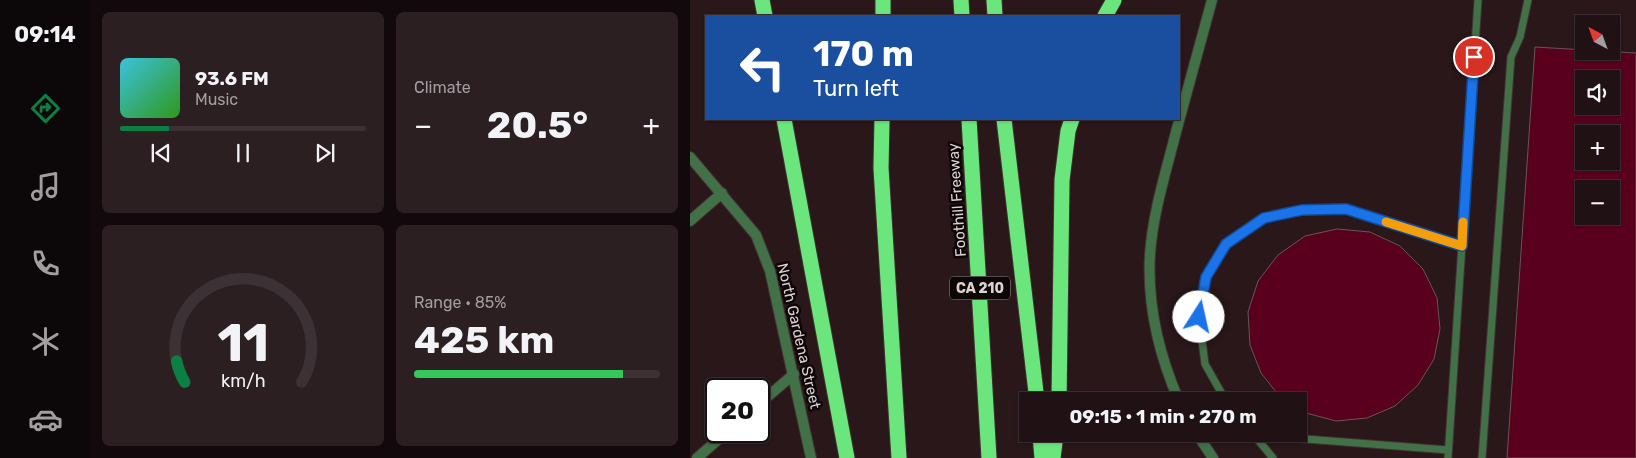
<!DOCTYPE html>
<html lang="en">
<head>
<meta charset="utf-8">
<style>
	:root { --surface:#1f1114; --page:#2c1f22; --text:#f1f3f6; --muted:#a19da0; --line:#3c3134; --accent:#0b8043 }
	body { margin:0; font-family:Rubik,sans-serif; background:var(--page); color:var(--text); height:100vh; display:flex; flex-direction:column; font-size:19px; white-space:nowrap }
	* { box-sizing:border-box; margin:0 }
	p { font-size:16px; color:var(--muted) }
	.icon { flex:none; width:28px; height:28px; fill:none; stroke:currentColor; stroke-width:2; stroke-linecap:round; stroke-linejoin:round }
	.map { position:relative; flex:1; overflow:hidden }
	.side { display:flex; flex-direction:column; gap:12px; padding:12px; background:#11090b; width:600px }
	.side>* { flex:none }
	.hud { position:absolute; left:15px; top:15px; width:475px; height:105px; border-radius:0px; box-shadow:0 1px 4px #0004,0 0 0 1px var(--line); background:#1a4fa0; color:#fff; overflow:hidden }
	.needle { width:32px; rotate:319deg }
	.fabs { position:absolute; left:885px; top:15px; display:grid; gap:10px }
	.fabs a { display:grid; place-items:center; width:45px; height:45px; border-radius:0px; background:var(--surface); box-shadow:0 1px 4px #0004,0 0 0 1px var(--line); font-size:25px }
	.speed { position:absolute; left:15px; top:378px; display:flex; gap:10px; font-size:25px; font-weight:700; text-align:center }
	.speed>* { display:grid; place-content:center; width:65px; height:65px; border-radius:50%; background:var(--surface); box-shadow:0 1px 4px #0004,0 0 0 1px var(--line); line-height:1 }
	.speed .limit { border:2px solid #111; border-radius:8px; background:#fff; color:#111 }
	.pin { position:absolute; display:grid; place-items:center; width:42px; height:42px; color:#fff; margin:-21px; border:2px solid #fff; border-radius:50%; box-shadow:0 1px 5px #0007 }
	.me { position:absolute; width:55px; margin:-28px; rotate:10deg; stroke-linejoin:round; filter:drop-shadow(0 0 4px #0008) }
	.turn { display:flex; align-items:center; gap:18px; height:105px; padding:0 25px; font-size:22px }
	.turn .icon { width:65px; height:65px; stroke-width:2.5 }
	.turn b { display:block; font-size:35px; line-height:42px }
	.big { font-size:38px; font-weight:700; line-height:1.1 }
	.side .card { flex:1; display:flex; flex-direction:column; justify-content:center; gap:8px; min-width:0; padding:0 18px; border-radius:8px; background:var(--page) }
	.side .dial { align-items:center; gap:0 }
	.dial svg { height:130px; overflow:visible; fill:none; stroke:var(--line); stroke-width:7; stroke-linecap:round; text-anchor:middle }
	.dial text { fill:var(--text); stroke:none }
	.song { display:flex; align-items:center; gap:15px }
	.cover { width:60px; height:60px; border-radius:8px; background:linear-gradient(135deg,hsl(190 70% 55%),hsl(110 70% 35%)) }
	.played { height:5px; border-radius:2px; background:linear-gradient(90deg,var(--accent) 20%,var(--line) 20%) }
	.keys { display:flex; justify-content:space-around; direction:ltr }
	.heat { display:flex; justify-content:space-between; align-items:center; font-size:28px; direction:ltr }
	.charge { height:8px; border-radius:4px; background:linear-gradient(90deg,#34c759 85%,var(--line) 0) }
	.side .tiles { flex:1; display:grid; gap:12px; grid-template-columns:repeat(2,1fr) }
	.trip { position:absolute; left:329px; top:392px; width:288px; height:50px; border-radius:0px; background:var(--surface); box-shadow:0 1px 4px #0004,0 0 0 1px var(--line); font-weight:700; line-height:50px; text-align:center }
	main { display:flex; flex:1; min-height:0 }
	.tab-bar { display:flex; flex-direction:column; width:90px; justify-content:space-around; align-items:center; background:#0c0708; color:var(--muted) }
	.tab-bar .icon { width:35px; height:35px }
	.tab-bar .selected { color:var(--accent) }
	.tab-bar b { font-size:22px; color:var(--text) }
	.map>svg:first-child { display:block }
	.building { fill:#59001e; stroke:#6a5457; fill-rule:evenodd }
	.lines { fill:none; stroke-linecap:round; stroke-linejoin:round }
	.service-casing { stroke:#423134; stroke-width:9 }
	.minor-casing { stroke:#423134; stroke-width:12 }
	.motorway-casing { stroke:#423134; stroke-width:17 }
	.service { stroke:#427047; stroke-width:7 }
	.minor { stroke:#427047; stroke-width:10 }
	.motorway { stroke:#6be67d; stroke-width:15 }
	.route-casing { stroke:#114b97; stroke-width:12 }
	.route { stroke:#1a73e8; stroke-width:9 }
	.slow { stroke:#f59e0b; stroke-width:9 }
	.labels { text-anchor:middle; stroke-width:5; stroke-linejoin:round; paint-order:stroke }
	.shield { fill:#0d0606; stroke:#9f9395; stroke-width:1 }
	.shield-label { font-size:14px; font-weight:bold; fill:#ddd0d2 }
	.street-label { font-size:15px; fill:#ddd0d2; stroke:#0d0606 }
</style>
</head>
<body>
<main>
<nav class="tab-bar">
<b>09:14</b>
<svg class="icon selected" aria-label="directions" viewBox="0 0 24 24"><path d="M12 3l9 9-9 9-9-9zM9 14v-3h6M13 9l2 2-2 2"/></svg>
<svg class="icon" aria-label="music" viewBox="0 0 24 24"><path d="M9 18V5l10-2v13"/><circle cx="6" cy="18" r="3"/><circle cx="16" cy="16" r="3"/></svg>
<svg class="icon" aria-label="phone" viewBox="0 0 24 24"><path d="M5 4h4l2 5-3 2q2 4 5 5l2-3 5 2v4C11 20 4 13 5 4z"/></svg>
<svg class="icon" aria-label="climate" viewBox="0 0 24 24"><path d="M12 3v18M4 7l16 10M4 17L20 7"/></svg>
<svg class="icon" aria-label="car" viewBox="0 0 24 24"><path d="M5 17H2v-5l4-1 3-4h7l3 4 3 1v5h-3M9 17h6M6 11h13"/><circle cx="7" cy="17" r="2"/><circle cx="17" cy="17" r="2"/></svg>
</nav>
<section class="side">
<div class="tiles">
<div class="card">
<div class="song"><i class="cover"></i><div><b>93.6 FM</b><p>Music</p></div></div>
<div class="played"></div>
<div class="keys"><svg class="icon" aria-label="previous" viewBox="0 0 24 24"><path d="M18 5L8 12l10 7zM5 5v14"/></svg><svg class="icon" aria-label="pause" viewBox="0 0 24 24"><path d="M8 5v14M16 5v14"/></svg><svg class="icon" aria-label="next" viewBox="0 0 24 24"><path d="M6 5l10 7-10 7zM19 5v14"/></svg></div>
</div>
<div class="card"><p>Climate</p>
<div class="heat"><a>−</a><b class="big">20.5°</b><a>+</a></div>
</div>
<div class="card dial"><svg viewBox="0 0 100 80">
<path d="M14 69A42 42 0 1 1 86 69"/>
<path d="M14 69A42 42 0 0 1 9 56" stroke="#0b8043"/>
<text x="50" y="56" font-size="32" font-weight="700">11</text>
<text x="50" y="72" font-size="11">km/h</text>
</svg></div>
<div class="card"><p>Range · 85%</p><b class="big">425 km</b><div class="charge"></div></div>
</div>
</section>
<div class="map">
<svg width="946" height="458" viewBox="0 0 946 458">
	<rect width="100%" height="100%" fill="#29171a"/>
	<!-- building -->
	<path class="building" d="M845,47L946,53V458H817ZM894,79H921V106H894ZM894,134H921V161H894ZM894,189H921V216H894Z
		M647,229L680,232L710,246L733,269L747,298L750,329L744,359L728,385L705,406L677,418L646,421L616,413L608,408V401H597L590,397L571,373L560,345L558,312L568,281L588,255L615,236Z"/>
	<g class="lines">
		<!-- service casing -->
		<g class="service-casing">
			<path id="service" d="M536,401L515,364L509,317L515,277L535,244L573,218L612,210L655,209L772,246
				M563,434L583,458
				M564,435L758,450
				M758,458L788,0
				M792,458L821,57L830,37L838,0"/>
		</g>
		<!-- minor casing -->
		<g class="minor-casing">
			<path id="minor" d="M0,157L66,235L80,271L121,458
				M0,221L32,193
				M489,401C469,355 457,305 460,254C463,212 476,172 486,132C498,88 510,44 522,0
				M69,404L104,374
				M507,434L523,458
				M7,458L38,431"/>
		</g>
		<!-- motorway casing -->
		<g class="motorway-casing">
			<path id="motorway" d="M72,0L75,16
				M271,0L272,16
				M304,0L305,16
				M193,16V0
				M415,16L424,0
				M94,119L157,458
				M192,119L191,168L209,458
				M279,119L299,458
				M314,119L347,401
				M369,401L372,180L378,131L382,119
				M350,434L352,458
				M363,458L366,434"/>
		</g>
		<!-- service -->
		<use href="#service" class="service"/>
		<!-- minor -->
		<use href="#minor" class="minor"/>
		<!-- motorway -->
		<use href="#motorway" class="motorway"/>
	</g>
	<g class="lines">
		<!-- route casing -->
		<g class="route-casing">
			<path id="route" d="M509,317L516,277L536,244L574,218L612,210L656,209L772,246L784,57"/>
		</g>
		<!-- route -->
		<use href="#route" class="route"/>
		<!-- slow -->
		<path class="slow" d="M696,222L772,246L773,222"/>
	</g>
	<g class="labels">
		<!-- shield labels -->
		<rect class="shield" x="260" y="276.5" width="60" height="23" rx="4"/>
		<g class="shield-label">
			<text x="290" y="293">CA 210</text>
		</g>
		<!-- street labels -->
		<g class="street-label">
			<text transform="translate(267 200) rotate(-94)" y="5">Foothill Freeway</text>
			<text transform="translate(109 336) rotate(77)" y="5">North Gardena Street</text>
		</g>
	</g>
</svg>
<div class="fabs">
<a><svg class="needle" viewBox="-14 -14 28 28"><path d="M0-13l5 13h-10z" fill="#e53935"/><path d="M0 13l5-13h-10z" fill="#a19da0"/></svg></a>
<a><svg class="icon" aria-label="sound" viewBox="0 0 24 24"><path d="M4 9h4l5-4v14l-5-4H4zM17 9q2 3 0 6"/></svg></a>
<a>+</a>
<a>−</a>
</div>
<div class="speed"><div class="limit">20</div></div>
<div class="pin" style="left:784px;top:57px;background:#d93025"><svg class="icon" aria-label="arrive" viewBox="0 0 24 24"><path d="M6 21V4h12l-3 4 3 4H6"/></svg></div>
<svg class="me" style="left:509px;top:317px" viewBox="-20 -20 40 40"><circle r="19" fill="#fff"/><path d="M0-13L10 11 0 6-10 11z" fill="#1a73e8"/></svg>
<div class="trip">09:15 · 1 min · 270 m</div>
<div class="hud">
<div class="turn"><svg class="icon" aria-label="left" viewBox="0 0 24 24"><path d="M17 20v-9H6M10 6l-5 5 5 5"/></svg><div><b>170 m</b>Turn left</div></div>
</div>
</div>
</main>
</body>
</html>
